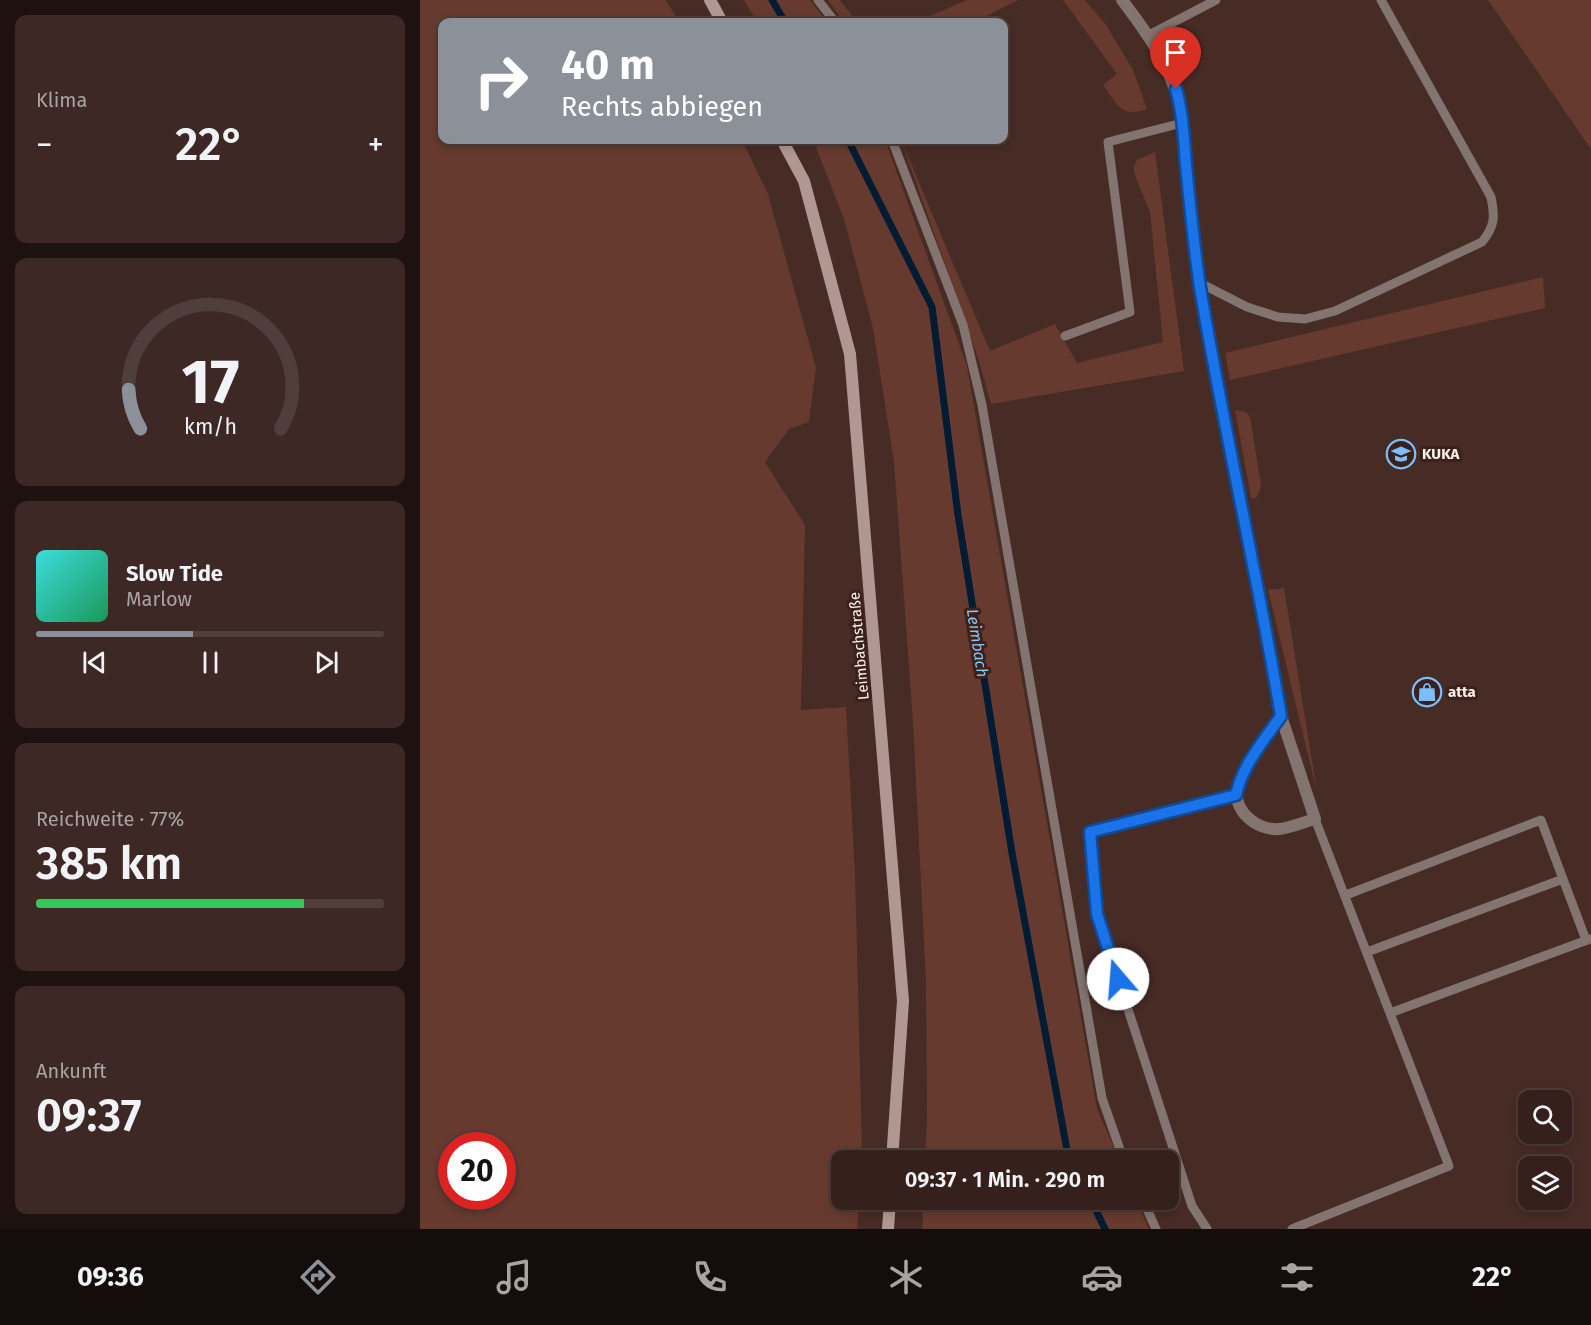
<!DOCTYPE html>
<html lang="de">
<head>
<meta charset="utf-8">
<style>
	:root { --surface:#35201c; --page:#3d2825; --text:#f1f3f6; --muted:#aaa3a3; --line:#4f3e3b; --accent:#8c9099 }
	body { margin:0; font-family:"Fira Sans",sans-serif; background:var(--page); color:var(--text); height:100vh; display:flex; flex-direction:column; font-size:22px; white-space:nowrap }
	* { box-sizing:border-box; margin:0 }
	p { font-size:20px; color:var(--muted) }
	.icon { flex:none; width:33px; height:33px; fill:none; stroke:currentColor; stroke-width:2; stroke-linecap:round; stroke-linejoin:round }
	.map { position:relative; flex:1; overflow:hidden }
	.sheet { display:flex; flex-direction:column; gap:15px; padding:15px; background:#1d120f; width:420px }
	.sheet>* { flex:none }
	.guide { position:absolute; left:18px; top:18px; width:570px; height:126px; border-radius:12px; box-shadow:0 3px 9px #0003,0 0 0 2px var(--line); background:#8c9099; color:#fff; overflow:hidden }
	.tools { position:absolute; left:1098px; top:1090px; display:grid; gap:12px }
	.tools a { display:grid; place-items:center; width:54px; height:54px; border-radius:12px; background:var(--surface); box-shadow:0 3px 9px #0003,0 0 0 2px var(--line); font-size:30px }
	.speed { position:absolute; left:18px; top:1132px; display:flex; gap:12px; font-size:30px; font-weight:700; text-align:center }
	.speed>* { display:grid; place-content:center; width:78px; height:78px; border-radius:50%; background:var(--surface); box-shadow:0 3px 9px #0003,0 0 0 2px var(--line); line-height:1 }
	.speed .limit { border:9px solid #d22; background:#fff; color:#111 }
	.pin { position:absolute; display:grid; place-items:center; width:51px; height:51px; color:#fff; margin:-62px -26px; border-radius:50% 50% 50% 0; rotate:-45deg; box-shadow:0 0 6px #0007 }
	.pin .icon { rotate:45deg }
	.me { position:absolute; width:66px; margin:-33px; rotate:342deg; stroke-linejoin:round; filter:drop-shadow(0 0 4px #0008) }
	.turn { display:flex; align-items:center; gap:21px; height:126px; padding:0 24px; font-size:27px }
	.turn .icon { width:78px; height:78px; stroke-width:2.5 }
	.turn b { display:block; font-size:42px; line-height:51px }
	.big { font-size:45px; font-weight:600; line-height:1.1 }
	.sheet .widget { flex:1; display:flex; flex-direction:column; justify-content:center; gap:9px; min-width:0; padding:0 21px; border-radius:12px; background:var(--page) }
	.sheet .dial { align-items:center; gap:0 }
	.dial svg { height:156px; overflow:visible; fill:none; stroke:var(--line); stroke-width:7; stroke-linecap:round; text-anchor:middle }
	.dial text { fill:var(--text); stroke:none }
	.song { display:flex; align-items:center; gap:18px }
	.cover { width:72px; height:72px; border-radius:9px; background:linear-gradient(135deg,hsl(180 70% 55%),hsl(150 70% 35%)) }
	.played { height:6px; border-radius:3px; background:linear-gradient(90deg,var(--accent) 45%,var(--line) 45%) }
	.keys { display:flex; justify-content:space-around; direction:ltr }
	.heat { display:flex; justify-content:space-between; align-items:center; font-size:33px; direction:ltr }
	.charge { height:9px; border-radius:4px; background:linear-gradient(90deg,#34c759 77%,var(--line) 0) }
	.trip { position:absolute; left:411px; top:1150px; width:348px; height:60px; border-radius:12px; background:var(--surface); box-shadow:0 3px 9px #0003,0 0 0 2px var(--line); font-weight:600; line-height:60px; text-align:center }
	.dock { display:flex; height:96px; justify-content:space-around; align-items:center; background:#150d0b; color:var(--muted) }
	.dock .icon { width:42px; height:42px }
	.dock .current { color:var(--accent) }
	.dock b { font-size:27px; color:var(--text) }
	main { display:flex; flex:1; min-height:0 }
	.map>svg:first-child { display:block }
	.green { fill:#663a2f; fill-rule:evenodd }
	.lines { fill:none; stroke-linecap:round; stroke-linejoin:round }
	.stream { stroke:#001c33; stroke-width:7 }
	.service { stroke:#837470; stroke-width:9 }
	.minor { stroke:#837470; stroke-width:12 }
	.secondary { stroke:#af9892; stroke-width:12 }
	.route-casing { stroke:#114b97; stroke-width:15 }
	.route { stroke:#1a73e8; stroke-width:10 }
	.labels { text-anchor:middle; stroke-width:6; stroke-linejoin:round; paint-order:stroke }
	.poi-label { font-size:15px; font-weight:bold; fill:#fdf1ee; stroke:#3c211b; text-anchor:start }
	.street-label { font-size:15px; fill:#fdf1ee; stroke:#3c211b }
	.water-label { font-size:16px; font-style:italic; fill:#87c5fc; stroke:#3c211b }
</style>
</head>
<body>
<main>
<section class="sheet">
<div class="widget"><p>Klima</p>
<div class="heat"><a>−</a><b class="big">22°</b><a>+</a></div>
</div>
<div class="widget dial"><svg viewBox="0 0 100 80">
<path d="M14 69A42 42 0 1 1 86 69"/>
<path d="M14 69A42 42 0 0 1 8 49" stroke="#8c9099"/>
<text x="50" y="56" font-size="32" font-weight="700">17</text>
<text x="50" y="72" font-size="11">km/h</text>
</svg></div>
<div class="widget">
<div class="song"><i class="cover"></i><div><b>Slow Tide</b><p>Marlow</p></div></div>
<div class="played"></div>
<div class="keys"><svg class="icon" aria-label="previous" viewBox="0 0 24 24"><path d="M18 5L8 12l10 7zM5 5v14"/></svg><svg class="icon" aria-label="pause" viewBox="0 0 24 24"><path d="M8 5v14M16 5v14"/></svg><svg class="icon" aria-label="next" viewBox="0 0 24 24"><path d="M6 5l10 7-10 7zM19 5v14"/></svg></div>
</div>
<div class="widget"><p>Reichweite · 77%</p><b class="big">385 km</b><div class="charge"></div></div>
<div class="widget"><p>Ankunft</p><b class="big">09:37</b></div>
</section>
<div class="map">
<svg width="1171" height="1229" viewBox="0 0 1171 1229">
	<rect width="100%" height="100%" fill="#472b25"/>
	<!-- green -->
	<path class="green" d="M0,0H246L259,22H22V140H322L348,194L396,368L389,422L369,429L345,462L385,525L381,710L426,707L435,873L442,1149L441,1161H422V1200H439L437,1229H0ZM32,1146H82V1197H32Z
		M324,0H390L407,22H337Z
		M408,0H420L437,22H424Z
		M547,0H598L555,22H496Z
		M643,0H665L686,25L713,70L727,109C701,118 698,105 683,85L697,74Z
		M1068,0H1171V149Z
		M393,140H465L547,366L677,1109L700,1161H505L507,1119L506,983L493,722L474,462L453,328L424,219Z
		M481,140L570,351L635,324L657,363L743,342L730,212L714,173V166L717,160L735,152L764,371L571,404L558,358Z
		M1123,277L1125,308L810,380L805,353Z
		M815,410L826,412L830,417L841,485L839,493L836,498H831Z
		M864,588L897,792L848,590Z
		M504,1200H716L729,1229H502Z"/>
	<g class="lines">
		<!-- stream -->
		<path class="stream" d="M352,0L365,22
			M428,140L512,307L538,515L592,853L647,1150L652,1161
			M671,1200L685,1229"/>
		<!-- service -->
		<path class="service" d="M398,0L415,22
			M729,35L796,0
			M472,140L543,325L562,405L682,1098L704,1161
			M780,283L827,307L858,317L885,319L915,311L1062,242C1075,226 1075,217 1071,197L961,0
			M645,336L710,312L688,142L762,123
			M926,895L1121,820L1143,879
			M947,952L1143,879L1166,940
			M970,1013L1170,939
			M723,1200L736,1229
			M787,1229L772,1206L677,914L670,832L816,796
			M872,1229L1029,1166L895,819"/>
		<!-- minor -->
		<path class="minor" d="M702,0C727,33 748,62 759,102L780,283L800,402L852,661L861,716L895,819C884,822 871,828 859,829C837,831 811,810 818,786C824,764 847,735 861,716"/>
		<!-- secondary -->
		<path class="secondary" d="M290,0L302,22
			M362,140L384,181L430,354L483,1001L472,1161
			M468,1229L470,1200"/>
	</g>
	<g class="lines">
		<!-- route casing -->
		<g class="route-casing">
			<path id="route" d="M698,979L677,914L670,832L816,795C822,766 844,740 861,716C837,572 804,431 780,287C774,247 770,206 766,165C764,140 763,114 756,89"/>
		</g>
		<!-- route -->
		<use href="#route" class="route"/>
	</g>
	<!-- icons -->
	<defs>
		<g id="school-ring" transform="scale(1.5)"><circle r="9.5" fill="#3c211b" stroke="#7cbef9" stroke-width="1.5"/><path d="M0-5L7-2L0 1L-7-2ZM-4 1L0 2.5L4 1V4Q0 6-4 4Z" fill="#7cbef9"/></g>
		<g id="shop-ring" transform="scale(1.5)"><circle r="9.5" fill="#3c211b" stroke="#7cbef9" stroke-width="1.5"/><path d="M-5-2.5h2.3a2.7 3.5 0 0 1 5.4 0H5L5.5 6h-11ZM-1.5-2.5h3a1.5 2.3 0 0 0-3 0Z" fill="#7cbef9"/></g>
	</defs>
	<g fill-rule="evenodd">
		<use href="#school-ring" x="981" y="454"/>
		<use href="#shop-ring" x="1007" y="692"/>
	</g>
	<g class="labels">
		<!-- poi labels -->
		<g class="poi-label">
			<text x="1002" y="459">KUKA</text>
			<text x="1028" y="697">atta</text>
		</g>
		<!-- street labels -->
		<g class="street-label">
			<text transform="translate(439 646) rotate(-95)" y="5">Leimbachstraße</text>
		</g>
		<!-- water labels -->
		<g class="water-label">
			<text transform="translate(558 643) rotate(81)" y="6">Leimbach</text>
		</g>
	</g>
</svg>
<div class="tools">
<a><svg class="icon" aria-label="search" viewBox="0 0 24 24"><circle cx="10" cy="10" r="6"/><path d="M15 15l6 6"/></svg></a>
<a><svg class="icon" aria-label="layers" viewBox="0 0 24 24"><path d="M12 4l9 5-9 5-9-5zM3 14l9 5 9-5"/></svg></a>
</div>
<div class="speed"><div class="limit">20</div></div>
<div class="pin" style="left:756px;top:89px;background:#d93025"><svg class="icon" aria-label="arrive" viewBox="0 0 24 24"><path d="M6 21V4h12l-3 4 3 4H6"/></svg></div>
<svg class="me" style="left:698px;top:979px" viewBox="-20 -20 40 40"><circle r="19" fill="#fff"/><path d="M0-13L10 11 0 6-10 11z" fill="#1a73e8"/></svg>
<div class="trip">09:37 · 1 Min. · 290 m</div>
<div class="guide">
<div class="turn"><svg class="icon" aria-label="right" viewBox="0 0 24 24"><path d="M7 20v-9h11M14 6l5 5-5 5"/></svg><div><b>40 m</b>Rechts abbiegen</div></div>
</div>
</div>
</main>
<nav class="dock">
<b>09:36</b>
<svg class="icon current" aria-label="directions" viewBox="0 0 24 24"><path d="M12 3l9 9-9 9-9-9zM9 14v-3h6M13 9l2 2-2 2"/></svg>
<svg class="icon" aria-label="music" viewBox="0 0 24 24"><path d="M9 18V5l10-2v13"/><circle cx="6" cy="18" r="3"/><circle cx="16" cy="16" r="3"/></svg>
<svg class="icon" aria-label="phone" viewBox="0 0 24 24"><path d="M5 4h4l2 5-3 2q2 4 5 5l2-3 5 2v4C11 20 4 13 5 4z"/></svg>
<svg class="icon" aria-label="climate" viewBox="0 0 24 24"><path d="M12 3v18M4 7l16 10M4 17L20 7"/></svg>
<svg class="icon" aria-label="car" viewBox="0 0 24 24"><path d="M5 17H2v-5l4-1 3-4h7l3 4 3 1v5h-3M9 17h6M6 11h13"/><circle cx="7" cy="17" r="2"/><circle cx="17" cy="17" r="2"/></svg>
<svg class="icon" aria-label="filters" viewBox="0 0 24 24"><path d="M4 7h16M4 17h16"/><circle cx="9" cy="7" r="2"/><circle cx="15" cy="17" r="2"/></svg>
<b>22°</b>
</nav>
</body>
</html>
